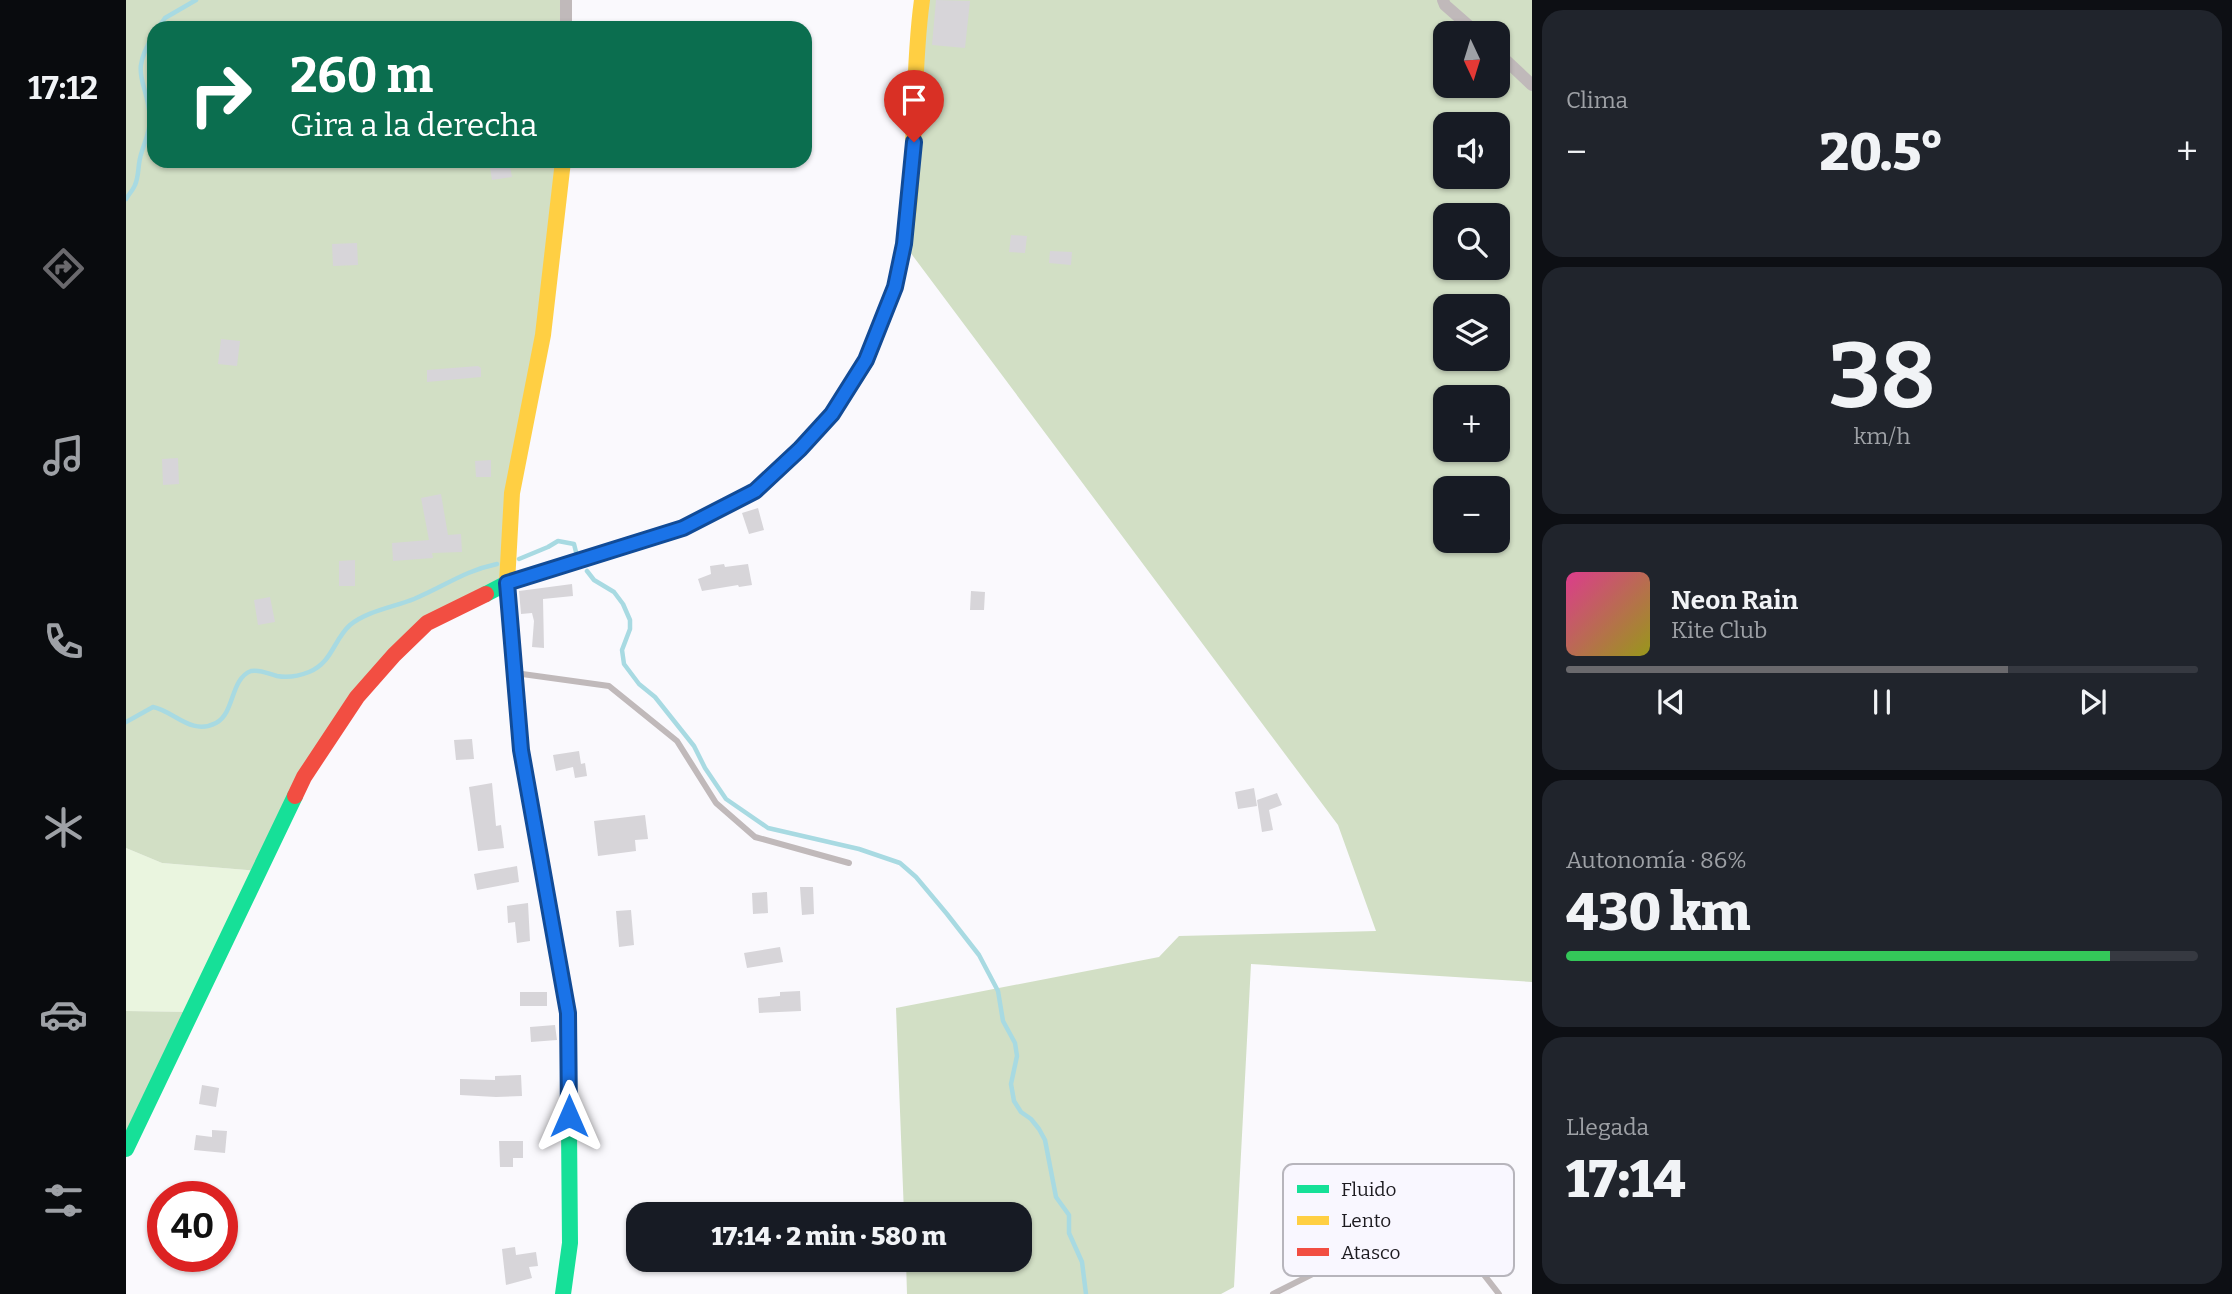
<!DOCTYPE html>
<html lang="es">
<head>
<meta charset="utf-8">
<style>
	:root { --surface:#171b24; --page:#20242c; --text:#f1f3f6; --muted:#9ea1a6; --line:#363941; --accent:#6a696d }
	body { margin:0; font-family:Bitter,serif; background:var(--page); color:var(--text); height:100vh; display:flex; flex-direction:column; font-size:26px; white-space:nowrap }
	* { box-sizing:border-box; margin:0 }
	p { font-size:23px; color:var(--muted) }
	.icon { flex:none; width:38px; height:38px; fill:none; stroke:currentColor; stroke-width:2; stroke-linecap:round; stroke-linejoin:round }
	.map { position:relative; flex:1; overflow:hidden }
	.panel { display:flex; flex-direction:column; gap:10px; padding:10px; background:#0d0f14; width:700px }
	.panel>* { flex:none }
	.top-card { position:absolute; left:21px; top:21px; width:665px; height:147px; border-radius:21px; box-shadow:0 2px 5px #0004; background:#0b6e4f; color:#fff; overflow:hidden }
	.needle { width:46px; rotate:176deg }
	.buttons { position:absolute; left:1307px; top:21px; display:grid; gap:14px }
	.buttons a { display:grid; place-items:center; width:77px; height:77px; border-radius:14px; background:var(--surface); box-shadow:0 2px 5px #0004; font-size:35px }
	.speed { position:absolute; left:21px; top:1181px; display:flex; gap:14px; font-size:35px; font-weight:700; text-align:center }
	.speed>* { display:grid; place-content:center; width:91px; height:91px; border-radius:50%; background:var(--surface); box-shadow:0 2px 5px #0004; line-height:1 }
	.speed .limit { border:10px solid #d22; background:#fff; color:#111 }
	.pin { position:absolute; display:grid; place-items:center; width:60px; height:60px; color:#fff; margin:-72px -30px; border-radius:50% 50% 50% 0; rotate:-45deg; box-shadow:0 0 7px #0007 }
	.pin .icon { rotate:45deg }
	.me { position:absolute; width:77px; margin:-38px; rotate:0deg; stroke-linejoin:round; filter:drop-shadow(0 0 5px #0008) }
	.turn { display:flex; align-items:center; gap:24px; height:147px; padding:0 28px; font-size:32px }
	.turn .icon { width:91px; height:91px; stroke-width:2.5 }
	.turn b { display:block; font-size:49px; line-height:60px }
	.big { font-size:52px; font-weight:800; line-height:1.1 }
	.panel .card { flex:1; display:flex; flex-direction:column; justify-content:center; gap:10px; min-width:0; padding:0 24px; border-radius:21px; background:var(--page) }
	.panel .dial { align-items:center; gap:0 }
	.dial b { font-size:91px; line-height:1 }
	.song { display:flex; align-items:center; gap:21px }
	.cover { width:84px; height:84px; border-radius:10px; background:linear-gradient(135deg,hsl(330 70% 55%),hsl(60 70% 35%)) }
	.played { height:7px; border-radius:4px; background:linear-gradient(90deg,var(--accent) 70%,var(--line) 70%) }
	.keys { display:flex; justify-content:space-around; direction:ltr }
	.heat { display:flex; justify-content:space-between; align-items:center; font-size:38px; direction:ltr }
	.charge { height:10px; border-radius:5px; background:linear-gradient(90deg,#34c759 86%,var(--line) 0) }
	.trip { position:absolute; left:500px; top:1202px; width:406px; height:70px; border-radius:21px; background:var(--surface); box-shadow:0 2px 5px #0004; font-weight:800; line-height:70px; text-align:center }
	main { display:flex; flex:1; min-height:0 }
	.tabs { display:flex; flex-direction:column; width:126px; justify-content:space-around; align-items:center; background:#090b0e; color:var(--muted) }
	.tabs .icon { width:49px; height:49px }
	.tabs .current { color:var(--accent) }
	.tabs b { font-size:32px; color:var(--text) }
	.map>svg:first-child { display:block }
	.green { fill:#eaf5df }
	.forest { fill:#d2dfc5; fill-rule:evenodd }
	.lines { fill:none; stroke-linecap:round; stroke-linejoin:round }
	.stream { stroke:#a8dae2; stroke-width:4.5 }
	.building { fill:#d7d5d9 }
	.lane { stroke:#c0b9ba; stroke-width:6 }
	.street { stroke:#c0b9ba; stroke-width:12 }
	.fast { stroke:#16e098; stroke-width:16 }
	.slow { stroke:#ffcf43; stroke-width:16 }
	.jam { stroke:#f24e42; stroke-width:16 }
	.route-casing { stroke:#114b97; stroke-width:18 }
	.route { stroke:#1a73e8; stroke-width:12 }
	.key { fill:#f9f7ff; stroke:#b7b5bc; stroke-width:2 }
	.key-label { font-size:19px; fill:#1d1b20 }
</style>
</head>
<body>
<main>
<nav class="tabs">
<b>17:12</b>
<svg class="icon current" aria-label="directions" viewBox="0 0 24 24"><path d="M12 3l9 9-9 9-9-9zM9 14v-3h6M13 9l2 2-2 2"/></svg>
<svg class="icon" aria-label="music" viewBox="0 0 24 24"><path d="M9 18V5l10-2v13"/><circle cx="6" cy="18" r="3"/><circle cx="16" cy="16" r="3"/></svg>
<svg class="icon" aria-label="phone" viewBox="0 0 24 24"><path d="M5 4h4l2 5-3 2q2 4 5 5l2-3 5 2v4C11 20 4 13 5 4z"/></svg>
<svg class="icon" aria-label="climate" viewBox="0 0 24 24"><path d="M12 3v18M4 7l16 10M4 17L20 7"/></svg>
<svg class="icon" aria-label="car" viewBox="0 0 24 24"><path d="M5 17H2v-5l4-1 3-4h7l3 4 3 1v5h-3M9 17h6M6 11h13"/><circle cx="7" cy="17" r="2"/><circle cx="17" cy="17" r="2"/></svg>
<svg class="icon" aria-label="filters" viewBox="0 0 24 24"><path d="M4 7h16M4 17h16"/><circle cx="9" cy="7" r="2"/><circle cx="15" cy="17" r="2"/></svg>
</nav>
<div class="map">
<svg width="1406" height="1294" viewBox="0 0 1406 1294">
	<rect width="100%" height="100%" fill="#faf9fd"/>
	<!-- green -->
	<path class="green" d="M0,848L36,863L133,871L66,1012L0,1011Z"/>
	<!-- forest -->
	<path class="forest" d="M0,0H440V28H28V161H437L381,583L301,623L231,697L133,871L36,863L0,848Z
		M796,0H1406V982L1125,964L1108,1287L1095,1294H781L780,1260H894V1214H778L770,1008L1033,957L1053,936L1250,931L1212,825L778,244ZM1320,33H1372V86H1320ZM1320,124H1372V177H1320ZM1320,215H1372V268H1320ZM1320,306H1372V359H1320ZM1320,397H1372V450H1320ZM1320,488H1372V541H1320Z
		M0,1011L66,1012L0,1148Z"/>
	<g class="lines">
		<!-- stream -->
		<path class="stream" d="M32,28L39,18L70,0
			M0,199C3,194 7,190 9,185C12,178 12,172 13,164C15,147 25,134 24,117C20,77 3,75 28,34
			M393,559L422,547L432,541L448,544L450,552
			M461,571L468,580L488,592L497,604L504,620V629L496,650L498,664L513,684L529,697L568,746L579,768L600,799L642,828L733,849L774,863L790,877L821,914L853,955L872,991L877,1021L889,1043L891,1056L885,1084L888,1101L895,1112L905,1119L913,1129L919,1140L930,1197L943,1215V1233L956,1262L960,1294
			M0,722L27,707C48,711 65,736 90,723C109,713 104,679 125,671C134,669 143,674 151,676C162,678 173,676 183,672C206,663 208,639 224,625C241,611 268,607 288,599C319,586 338,571 371,564"/>
	</g>
	<!-- building -->
	<path class="building" d="M810,0L844,1L839,48L806,45Z
		M363,161H383L386,177L366,180Z
		M885,235L901,236L899,253L883,252Z
		M231,243L232,265L207,266L206,244Z
		M924,251L946,252L945,265L923,263Z
		M95,339L114,341L111,366L92,364Z
		M352,366L355,368V377L301,382V370Z
		M52,458L53,484L37,485L36,459Z
		M365,460V477H350L349,461Z
		M315,494L322,535L335,534L336,552L306,553L307,558L267,561L266,543L303,540L295,498Z
		M632,508L638,530L623,534L616,513Z
		M229,560V586H213V561Z
		M598,564L599,567L622,564L626,585L613,587L612,585L576,591L572,579L585,574L584,566Z
		M446,584L447,596L417,599L418,648L406,647L408,621L406,613L395,614L393,591Z
		M845,591L859,592L858,610H844Z
		M144,597L149,622L132,625L128,600Z
		M346,739L348,759L330,760L328,740Z
		M453,751L455,764L459,763L461,776L449,778L447,767L430,771L427,755Z
		M366,783L370,826L375,825L378,848L352,851L343,787Z
		M1128,788L1131,806L1112,809L1109,792Z
		M1151,793L1156,805L1143,810L1147,830L1136,832L1131,800Z
		M519,815L522,839L509,840L510,851L472,856L468,821Z
		M391,866L393,882L351,890L348,874Z
		M674,887H687L688,914L676,915Z
		M641,892L642,913L627,914L626,893Z
		M402,903L404,941L391,943L389,922L382,923L381,906Z
		M505,910L508,945L493,947L490,911Z
		M654,947L657,962L621,968L618,953Z
		M674,991L675,1011L633,1013L632,998L654,996V992Z
		M394,992H421V1006H394Z
		M429,1025L431,1040L405,1042L404,1027Z
		M395,1075L396,1096L370,1097L334,1095V1079L369,1080V1076Z
		M76,1085L93,1088L90,1107L73,1104Z
		M86,1130L101,1131L99,1153L68,1150L70,1135L86,1137Z
		M373,1141H397V1158H387V1167H374Z
		M389,1247L390,1255L410,1252L412,1266L403,1267L406,1278L380,1285L376,1249Z"/>
	<g class="lines">
		<!-- lane -->
		<path class="lane" d="M389,673L483,686L551,741L590,803L629,837L723,863
			M1147,1294L1262,1236L1284,1228L1297,1227L1327,1235L1373,1294"/>
		<!-- street -->
		<path class="street" d="M1317,0L1319,5L1351,33
			M440,28V0
			M1372,53L1406,85"/>
		<!-- fast -->
		<path class="fast" d="M360,594L381,583L557,528L629,491L674,449L706,414L740,361L769,287L775,258
			M391,701L395,750L442,1013L444,1243L437,1294
			M0,1149L169,796"/>
		<!-- slow -->
		<path class="slow" d="M775,258C793,173 784,85 796,0
			M391,701L381,583L386,493L417,335L437,161"/>
		<!-- jam -->
		<path class="jam" d="M169,796L178,777L231,697L268,655L301,623L360,594"/>
	</g>
	<g class="lines">
		<!-- route casing -->
		<g class="route-casing">
			<path id="route" d="M443,1116L442,1013L395,750L381,583L557,528L629,491L674,449L706,414L740,360L769,287L778,244L788,142"/>
		</g>
		<!-- route -->
		<use href="#route" class="route"/>
	</g>
	<!-- legend -->
	<rect x="1157" y="1164" width="231" height="112" rx="10" class="key"/>
	<rect x="1171" y="1185" width="32" height="8" fill="#16e098"/>
	<rect x="1171" y="1216" width="32" height="9" fill="#ffcf43"/>
	<rect x="1171" y="1248" width="32" height="8" fill="#f24e42"/>
	<g class="key-label">
		<text x="1215" y="1196">Fluido</text>
		<text x="1215" y="1227">Lento</text>
		<text x="1215" y="1259">Atasco</text>
	</g>
</svg>
<div class="buttons">
<a><svg class="needle" viewBox="-14 -14 28 28"><path d="M0-13l5 13h-10z" fill="#e53935"/><path d="M0 13l5-13h-10z" fill="#9ea1a6"/></svg></a>
<a><svg class="icon" aria-label="sound" viewBox="0 0 24 24"><path d="M4 9h4l5-4v14l-5-4H4zM17 9q2 3 0 6"/></svg></a>
<a><svg class="icon" aria-label="search" viewBox="0 0 24 24"><circle cx="10" cy="10" r="6"/><path d="M15 15l6 6"/></svg></a>
<a><svg class="icon" aria-label="layers" viewBox="0 0 24 24"><path d="M12 4l9 5-9 5-9-5zM3 14l9 5 9-5"/></svg></a>
<a>+</a>
<a>−</a>
</div>
<div class="speed"><div class="limit">40</div></div>
<div class="pin" style="left:788px;top:142px;background:#d93025"><svg class="icon" aria-label="arrive" viewBox="0 0 24 24"><path d="M6 21V4h12l-3 4 3 4H6"/></svg></div>
<svg class="me" style="left:443px;top:1116px" viewBox="-20 -20 40 40"><path d="M0-17L14 15 0 8-14 15z" fill="#1a73e8" stroke="#fff" stroke-width="4"/></svg>
<div class="trip">17:14 · 2 min · 580 m</div>
<div class="top-card">
<div class="turn"><svg class="icon" aria-label="right" viewBox="0 0 24 24"><path d="M7 20v-9h11M14 6l5 5-5 5"/></svg><div><b>260 m</b>Gira a la derecha</div></div>
</div>
</div>
<section class="panel">
<div class="card"><p>Clima</p>
<div class="heat"><a>−</a><b class="big">20.5°</b><a>+</a></div>
</div>
<div class="card dial"><b>38</b><p>km/h</p></div>
<div class="card">
<div class="song"><i class="cover"></i><div><b>Neon Rain</b><p>Kite Club</p></div></div>
<div class="played"></div>
<div class="keys"><svg class="icon" aria-label="previous" viewBox="0 0 24 24"><path d="M18 5L8 12l10 7zM5 5v14"/></svg><svg class="icon" aria-label="pause" viewBox="0 0 24 24"><path d="M8 5v14M16 5v14"/></svg><svg class="icon" aria-label="next" viewBox="0 0 24 24"><path d="M6 5l10 7-10 7zM19 5v14"/></svg></div>
</div>
<div class="card"><p>Autonomía · 86%</p><b class="big">430 km</b><div class="charge"></div></div>
<div class="card"><p>Llegada</p><b class="big">17:14</b></div>
</section>
</main>
</body>
</html>
